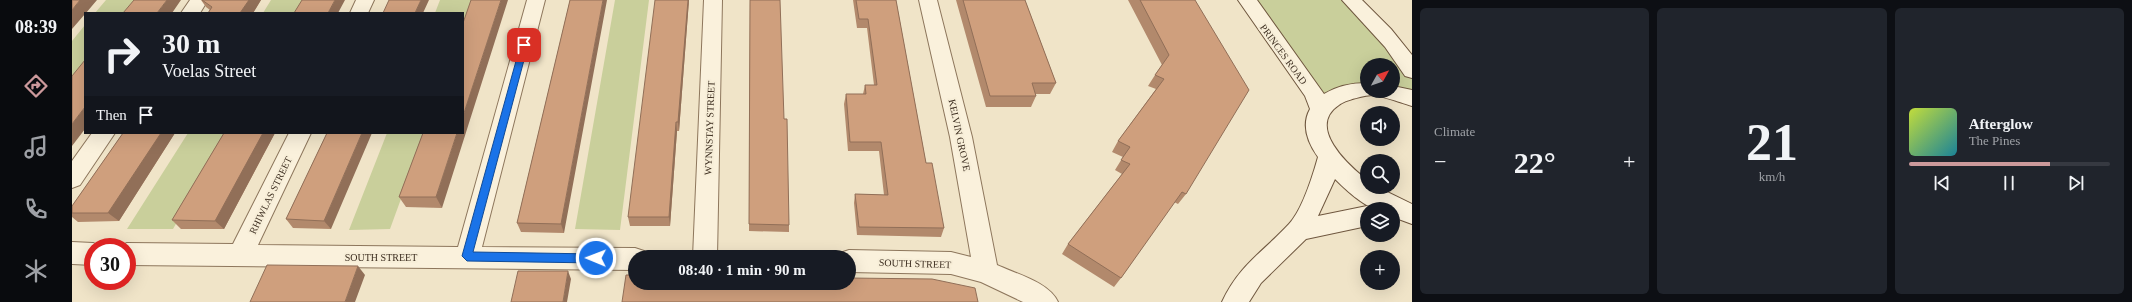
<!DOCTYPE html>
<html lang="en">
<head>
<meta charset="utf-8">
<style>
	:root { --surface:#171b24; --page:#20242c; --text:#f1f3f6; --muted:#9ea1a6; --line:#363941; --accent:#cc999b }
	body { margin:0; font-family:"Times New Roman",serif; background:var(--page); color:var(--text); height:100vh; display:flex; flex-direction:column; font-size:15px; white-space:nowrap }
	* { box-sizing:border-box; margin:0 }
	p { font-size:13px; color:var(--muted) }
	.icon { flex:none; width:22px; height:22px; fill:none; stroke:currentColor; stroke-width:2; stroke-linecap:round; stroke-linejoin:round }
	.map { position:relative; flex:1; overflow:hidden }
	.drawer { display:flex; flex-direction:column; gap:8px; padding:8px; background:#0d0f14; width:720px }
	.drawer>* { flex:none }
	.hud { position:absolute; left:12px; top:12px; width:380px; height:122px; border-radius:0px; box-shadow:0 4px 16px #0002; background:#171b24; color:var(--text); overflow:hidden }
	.needle { width:26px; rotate:50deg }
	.controls { position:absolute; left:1288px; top:58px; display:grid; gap:8px }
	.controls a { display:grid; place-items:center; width:40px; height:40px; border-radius:50%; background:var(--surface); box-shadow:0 4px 16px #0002; font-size:20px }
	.speed { position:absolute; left:12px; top:238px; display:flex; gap:8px; font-size:20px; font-weight:700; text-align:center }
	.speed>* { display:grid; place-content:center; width:52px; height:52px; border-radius:50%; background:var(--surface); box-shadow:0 4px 16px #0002; line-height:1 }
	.speed .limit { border:6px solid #d22; background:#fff; color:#111 }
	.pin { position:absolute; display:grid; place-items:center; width:34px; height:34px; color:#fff; margin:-17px; border-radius:8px; box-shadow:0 2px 6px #0006 }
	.me { position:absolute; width:44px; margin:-22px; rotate:271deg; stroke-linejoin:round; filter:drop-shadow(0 0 3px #0008) }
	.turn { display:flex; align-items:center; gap:14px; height:84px; padding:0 12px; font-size:18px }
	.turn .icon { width:52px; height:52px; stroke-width:2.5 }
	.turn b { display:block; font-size:28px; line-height:34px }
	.then { display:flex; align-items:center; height:38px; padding:0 12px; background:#0003; gap:8px; font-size:15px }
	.big { font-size:30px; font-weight:800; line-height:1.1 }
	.drawer .tile { flex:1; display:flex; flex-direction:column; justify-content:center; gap:6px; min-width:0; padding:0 14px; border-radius:6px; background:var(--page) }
	.drawer .dial { align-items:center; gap:0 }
	.dial b { font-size:52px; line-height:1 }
	.song { display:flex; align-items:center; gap:12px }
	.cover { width:48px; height:48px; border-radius:6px; background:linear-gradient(135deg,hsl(70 70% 55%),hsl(190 70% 35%)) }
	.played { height:4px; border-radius:2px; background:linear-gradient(90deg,var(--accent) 70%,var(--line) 70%) }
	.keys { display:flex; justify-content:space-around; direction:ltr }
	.heat { display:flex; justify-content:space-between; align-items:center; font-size:22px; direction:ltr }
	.drawer .tiles { flex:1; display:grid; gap:8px; grid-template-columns:repeat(3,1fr) }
	.trip { position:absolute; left:556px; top:250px; width:228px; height:40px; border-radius:20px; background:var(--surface); box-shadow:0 4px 16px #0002; font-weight:800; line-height:40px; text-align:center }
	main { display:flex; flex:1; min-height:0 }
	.dock { display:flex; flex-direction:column; width:72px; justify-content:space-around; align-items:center; background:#090b0e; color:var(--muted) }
	.dock .icon { width:28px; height:28px }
	.dock .on { color:var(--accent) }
	.dock b { font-size:18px; color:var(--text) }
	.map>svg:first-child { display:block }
	.green { fill:#c9cf9b }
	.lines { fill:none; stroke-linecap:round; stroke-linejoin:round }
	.minor-casing { stroke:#8d765c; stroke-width:2 }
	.secondary-casing { stroke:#6f573f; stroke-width:2 }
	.minor { fill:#faf1dc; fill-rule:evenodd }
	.secondary { fill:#faf1dc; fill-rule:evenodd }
	.wall { fill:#b2896c }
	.shaded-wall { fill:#916f58 }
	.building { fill:#cf9f7d; stroke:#916f58 }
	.route { fill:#1a73e8; stroke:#114b97 }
	.labels { text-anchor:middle; stroke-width:4; stroke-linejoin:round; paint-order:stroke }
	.street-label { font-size:10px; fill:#3d2e20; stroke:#f7eed8 }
</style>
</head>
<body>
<main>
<nav class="dock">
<b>08:39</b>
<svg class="icon on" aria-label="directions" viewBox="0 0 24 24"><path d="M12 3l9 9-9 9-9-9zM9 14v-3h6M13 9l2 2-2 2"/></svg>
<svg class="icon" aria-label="music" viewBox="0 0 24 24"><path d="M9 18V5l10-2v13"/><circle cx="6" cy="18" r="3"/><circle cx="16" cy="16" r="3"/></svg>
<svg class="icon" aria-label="phone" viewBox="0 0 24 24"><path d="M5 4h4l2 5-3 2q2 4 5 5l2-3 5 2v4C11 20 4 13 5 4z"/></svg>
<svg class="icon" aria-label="climate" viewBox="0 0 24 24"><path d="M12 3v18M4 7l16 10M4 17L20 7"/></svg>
</nav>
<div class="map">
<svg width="1340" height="302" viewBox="0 0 1340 302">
	<rect width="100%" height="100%" fill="#f0e4c8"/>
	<!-- green -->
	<path class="green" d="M34,0H68L57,13H23Z
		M199,0H233L226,13H191Z
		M368,0H401L391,27V13H363Z
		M543,0H577L548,230L503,229Z
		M1175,0H1279L1340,71V98L1321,91V65H1295V90L1248,108Z
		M13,25V68L0,84V41Z
		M116,133H156L101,229H55Z
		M315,133H353L318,229L277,230Z"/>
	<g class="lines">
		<!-- minor casing -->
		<g class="minor-casing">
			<path id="minor" d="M118,0H136L128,13H109Z
				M284,0H302L296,13H278Z
				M455,0H473L410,247L563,248L572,251L574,257H563V270L55,265V247H46L55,243L161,244L217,133H239L186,245L386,247Z
				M632,0H650L645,257H621Z
				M847,0H865L900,137L925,265C944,274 977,282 986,302H951L909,282L879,274L777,272V257H767L768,253L777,250L879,252L899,257L878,137Z
				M20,133H43L8,185L0,188V161Z
				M0,242L21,243L30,247H21V265L0,264Z"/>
		</g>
		<!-- secondary casing -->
		<g class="secondary-casing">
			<path id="secondary" d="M1166,0H1185L1252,94C1265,86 1280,83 1295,83V91H1321V86L1340,90V106C1331,103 1309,96 1302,95C1294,95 1273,100 1267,105C1234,127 1276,165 1295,180V187H1305L1340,204V224L1321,217V209C1316,209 1310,210 1305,209C1292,207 1272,188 1263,179L1246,216L1295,206L1303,209H1295V226L1234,239L1189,283L1177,302H1150C1167,265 1191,252 1217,224C1230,210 1241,175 1246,157C1236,143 1229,125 1238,109L1233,96Z
				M1270,0H1290L1319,29L1340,55V78L1333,76L1313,47Z"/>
		</g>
		<!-- minor -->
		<use href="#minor" class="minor"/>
		<!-- secondary -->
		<use href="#secondary" class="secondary"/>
	</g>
	<!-- wall -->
	<path class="wall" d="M129,0H189L181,13H136L138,10L134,7Z
		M498,0L492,233L449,232L445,223Z
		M617,0L607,131H605L598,226H558L556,217Z
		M678,0L712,119L717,225V232L677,231Z
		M781,0H824L854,163L872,228L869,237L785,235L782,203L783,194L812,195L807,151H776L772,104L774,94H791L793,85H802L795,28H785Z
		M884,0H953L984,83L978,94H964V96L959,107H914Z
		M1056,0H1123L1114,194L1106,204L1102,202L1049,278L1042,287L990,254L996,244L1050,174L1043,170L1051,157L1040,152L1046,141L1084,89L1076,86L1083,75L1090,65Z
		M51,133H103L47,221L6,222L0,217V206Z
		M152,133H203L152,229H109L100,220Z
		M255,133L259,229L221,228L214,219Z
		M351,133L370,208L334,207L327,197Z"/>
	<!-- shaded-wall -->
	<path class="shaded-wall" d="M8,0H25L14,13H13V14L0,29V10Z
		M95,0H109L100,13H85Z
		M177,0H189L181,13H168Z
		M263,0H273L266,13H256Z
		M349,0H357L351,13H343Z
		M429,0H436L370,208L364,197L385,133H391V116Z
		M531,0H535L492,233L489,224Z
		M616,0H617L607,131L606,122Z
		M13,107V129L0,146V124Z
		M604,122L605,131L598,226L597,217Z
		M89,133H103L47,221L36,213Z
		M191,133H203L152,229L143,221Z
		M290,133H300L259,229L252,221Z
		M286,266L293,275L283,302H273Z
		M496,271L499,279L495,302H491Z"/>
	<!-- building -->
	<path class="building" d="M0,0H8L0,10Z
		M62,0H95L85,13H51Z
		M130,0H177L168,13H136L140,7Z
		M230,0H263L256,13H222Z
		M317,0H349L343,13H311Z
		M399,0H429L391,116V23Z
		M498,0H531L489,224L445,223Z
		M583,0H616L606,122H604L597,217H556Z
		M678,0H708L712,119H715L717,225L677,224Z
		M784,0H824L854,163H860L872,228L787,227L783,194L816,195L809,142H778L774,94H794L793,85H805L796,19H787Z
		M891,0H953L984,83H960L964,96H918Z
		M1068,0H1123L1177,90L1114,194L1110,192L1049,278L996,244L1058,164L1049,160L1058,147L1046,141L1092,79L1083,75L1097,55Z
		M13,60V107L0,124V76Z
		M51,133H89L36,213H0V206Z
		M152,133H191L143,221L100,220Z
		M255,133H290L252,221L214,219Z
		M351,133H385L364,197H327Z
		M195,265L286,266L273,302H178Z
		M446,271H496L491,302H439Z
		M554,275H563V283H777V278L860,279L903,288L906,302H550Z"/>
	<!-- route -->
	<path class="route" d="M449,43H455L456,45L401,252L524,254L529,258L524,263L395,261L390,256Z"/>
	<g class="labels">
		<!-- street labels -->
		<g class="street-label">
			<text transform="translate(1212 54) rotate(54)" y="4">PRINCES ROAD</text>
			<text transform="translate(637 128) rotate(-88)" y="4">WYNNSTAY STREET</text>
			<text transform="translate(888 135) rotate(78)" y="4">KELVIN GROVE</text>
			<text transform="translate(198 195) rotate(-64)" y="4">RHIWLAS STREET</text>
			<text x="309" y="261">SOUTH STREET</text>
			<text transform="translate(843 263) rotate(2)" y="4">SOUTH STREET</text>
		</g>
	</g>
</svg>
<div class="controls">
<a><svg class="needle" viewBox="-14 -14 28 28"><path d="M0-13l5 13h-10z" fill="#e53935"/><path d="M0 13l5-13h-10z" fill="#9ea1a6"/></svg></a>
<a><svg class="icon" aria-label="sound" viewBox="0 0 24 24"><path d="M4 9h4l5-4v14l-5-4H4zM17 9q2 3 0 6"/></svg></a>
<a><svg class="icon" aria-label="search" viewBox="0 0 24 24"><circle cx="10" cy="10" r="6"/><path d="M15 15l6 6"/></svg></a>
<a><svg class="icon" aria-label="layers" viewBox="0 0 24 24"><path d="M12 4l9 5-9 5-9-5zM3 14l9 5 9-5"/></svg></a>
<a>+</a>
</div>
<div class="speed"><div class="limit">30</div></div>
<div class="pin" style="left:452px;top:45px;background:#d93025"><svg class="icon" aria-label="arrive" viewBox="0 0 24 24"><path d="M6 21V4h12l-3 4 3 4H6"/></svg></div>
<svg class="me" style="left:524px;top:258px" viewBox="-20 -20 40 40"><circle r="17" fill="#1a73e8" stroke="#fff" stroke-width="3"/><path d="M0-11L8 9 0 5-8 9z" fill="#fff"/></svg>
<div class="trip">08:40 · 1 min · 90 m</div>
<div class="hud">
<div class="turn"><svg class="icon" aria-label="right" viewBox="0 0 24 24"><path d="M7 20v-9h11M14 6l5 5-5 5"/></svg><div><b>30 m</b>Voelas Street</div></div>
<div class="then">Then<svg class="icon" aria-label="arrive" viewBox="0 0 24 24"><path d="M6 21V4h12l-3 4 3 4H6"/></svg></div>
</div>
</div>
<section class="drawer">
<div class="tiles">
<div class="tile"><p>Climate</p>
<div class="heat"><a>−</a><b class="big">22°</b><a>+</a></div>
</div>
<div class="tile dial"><b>21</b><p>km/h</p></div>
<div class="tile">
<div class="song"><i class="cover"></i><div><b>Afterglow</b><p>The Pines</p></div></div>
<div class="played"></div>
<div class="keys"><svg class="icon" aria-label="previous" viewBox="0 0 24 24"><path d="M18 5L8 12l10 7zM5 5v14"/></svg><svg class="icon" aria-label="pause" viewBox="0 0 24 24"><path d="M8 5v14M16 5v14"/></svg><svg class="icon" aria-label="next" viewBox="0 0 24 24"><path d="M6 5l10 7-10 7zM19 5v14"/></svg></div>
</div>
</div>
</section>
</main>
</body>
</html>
